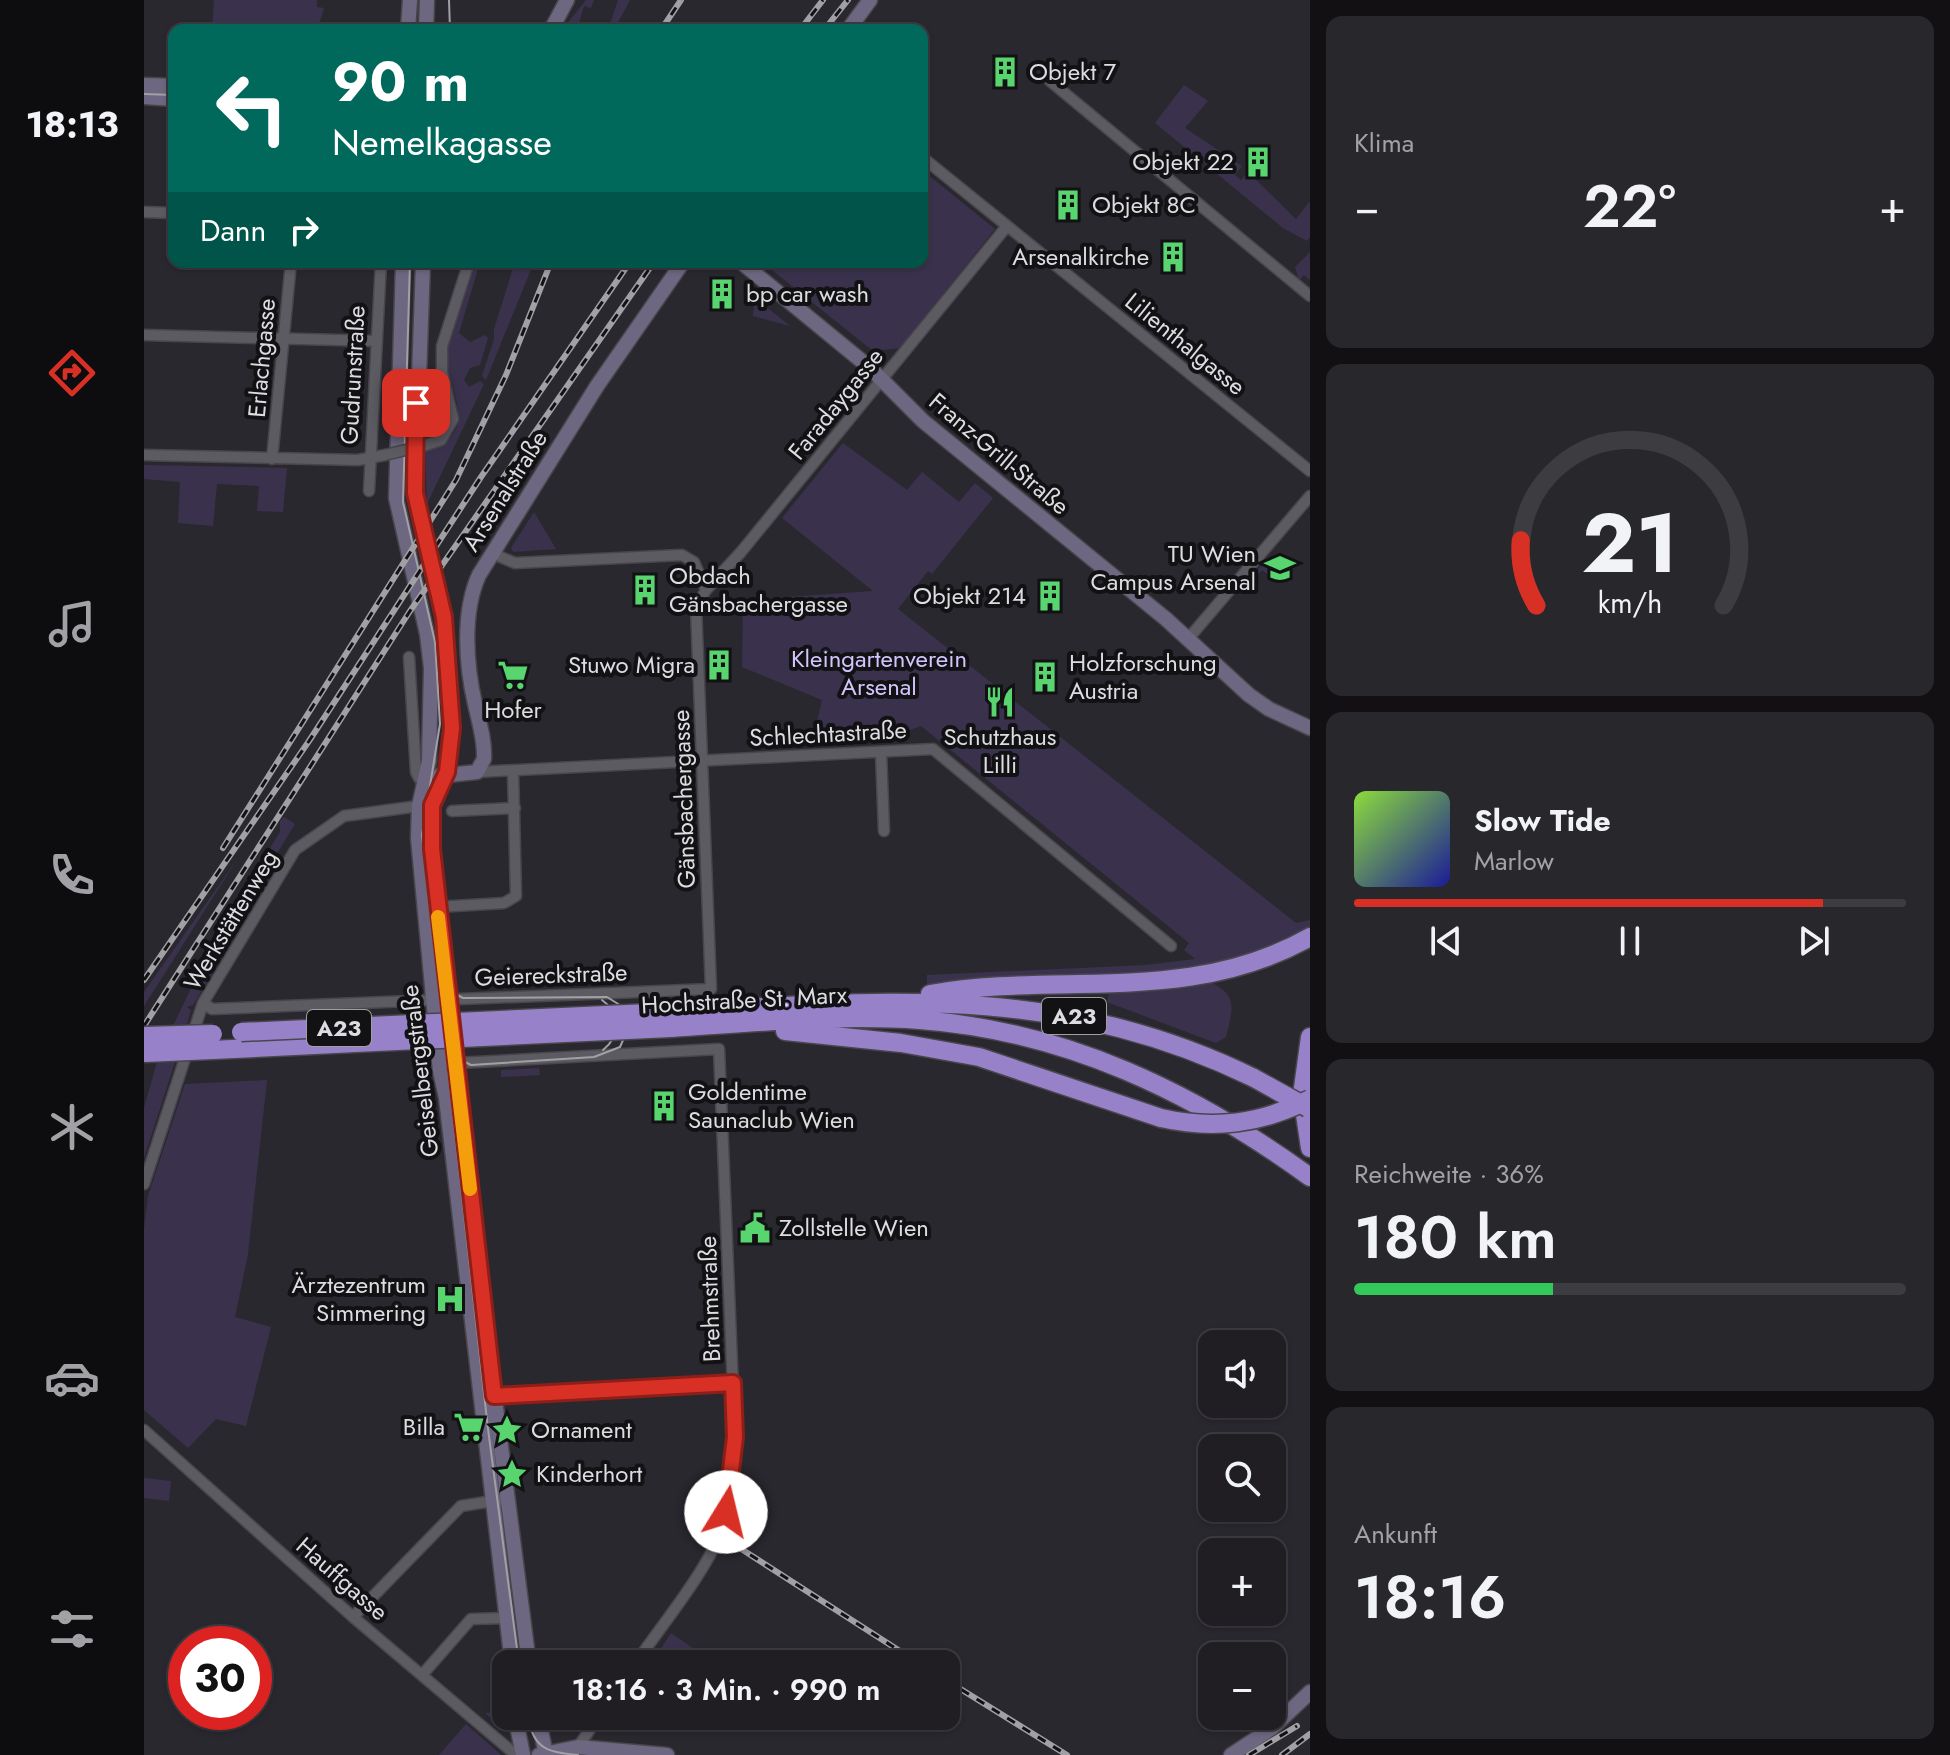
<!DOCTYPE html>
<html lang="de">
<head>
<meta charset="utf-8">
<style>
	:root { --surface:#201e23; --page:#28272b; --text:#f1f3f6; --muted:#a2a2a6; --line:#3d3c41; --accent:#d93025 }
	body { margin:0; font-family:Jost,sans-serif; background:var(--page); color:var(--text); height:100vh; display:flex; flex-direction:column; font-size:30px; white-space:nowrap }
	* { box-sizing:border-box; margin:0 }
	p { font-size:26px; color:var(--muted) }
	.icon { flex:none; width:44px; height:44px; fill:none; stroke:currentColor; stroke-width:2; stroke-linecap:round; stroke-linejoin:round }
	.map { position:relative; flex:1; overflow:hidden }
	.sheet { display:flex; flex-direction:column; gap:16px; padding:16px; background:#121013; width:640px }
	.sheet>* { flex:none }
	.top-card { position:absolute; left:24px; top:24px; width:760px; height:244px; border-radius:16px; box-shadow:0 2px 6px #0004,0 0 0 2px var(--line); background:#00695c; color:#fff; overflow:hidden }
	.controls { position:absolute; left:1054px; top:1330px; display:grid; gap:16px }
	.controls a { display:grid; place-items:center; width:88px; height:88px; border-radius:16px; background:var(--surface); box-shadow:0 2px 6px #0004,0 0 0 2px var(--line); font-size:40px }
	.speed { position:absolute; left:24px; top:1626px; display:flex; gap:16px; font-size:40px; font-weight:700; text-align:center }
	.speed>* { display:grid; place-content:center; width:104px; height:104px; border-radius:50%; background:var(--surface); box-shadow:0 2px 6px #0004,0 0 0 2px var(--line); line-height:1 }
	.speed .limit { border:12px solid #d22; background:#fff; color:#111 }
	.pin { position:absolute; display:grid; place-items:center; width:68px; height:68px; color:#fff; margin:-34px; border-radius:16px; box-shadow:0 4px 12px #0006 }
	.me { position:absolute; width:88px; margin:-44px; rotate:9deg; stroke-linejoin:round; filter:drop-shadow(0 0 6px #0008) }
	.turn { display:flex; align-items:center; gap:28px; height:168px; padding:0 32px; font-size:36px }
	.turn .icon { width:104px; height:104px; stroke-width:2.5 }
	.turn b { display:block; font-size:56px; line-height:68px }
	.then { display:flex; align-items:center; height:76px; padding:0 32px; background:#0003; gap:16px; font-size:30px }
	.big { font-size:60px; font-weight:600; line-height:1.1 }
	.sheet .widget { flex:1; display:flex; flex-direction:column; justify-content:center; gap:12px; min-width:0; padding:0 28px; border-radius:16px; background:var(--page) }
	.sheet .dial { align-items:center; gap:0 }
	.dial svg { height:208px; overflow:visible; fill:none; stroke:var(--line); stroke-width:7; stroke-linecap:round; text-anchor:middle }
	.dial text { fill:var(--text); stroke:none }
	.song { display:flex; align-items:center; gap:24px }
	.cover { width:96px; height:96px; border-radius:12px; background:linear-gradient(135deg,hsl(90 70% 55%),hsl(240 70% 35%)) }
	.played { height:8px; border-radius:4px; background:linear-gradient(90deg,var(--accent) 85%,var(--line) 85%) }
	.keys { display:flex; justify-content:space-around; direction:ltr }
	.heat { display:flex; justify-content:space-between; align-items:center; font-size:44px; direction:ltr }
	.charge { height:12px; border-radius:6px; background:linear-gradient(90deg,#34c759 36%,var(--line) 0) }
	.trip { position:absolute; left:348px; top:1650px; width:468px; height:80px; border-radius:16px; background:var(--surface); box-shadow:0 2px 6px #0004,0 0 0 2px var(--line); font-weight:600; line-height:80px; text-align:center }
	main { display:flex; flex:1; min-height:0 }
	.tabs { display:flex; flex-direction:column; width:144px; justify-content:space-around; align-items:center; background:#0d0c0e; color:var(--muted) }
	.tabs .icon { width:56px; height:56px }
	.tabs .on { color:var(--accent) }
	.tabs b { font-size:36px; color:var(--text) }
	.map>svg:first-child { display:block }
	.green { fill:#3a324d }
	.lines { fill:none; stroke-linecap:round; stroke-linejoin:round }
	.street-casing { stroke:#48464b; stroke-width:13 }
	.secondary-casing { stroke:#48464b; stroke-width:17 }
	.highway-casing { stroke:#48464b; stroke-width:21 }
	.street { stroke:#5c5b62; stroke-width:10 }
	.secondary { stroke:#6e6781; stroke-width:14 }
	.highway { stroke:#9782c9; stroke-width:18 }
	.tram { stroke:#a1a0a5; stroke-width:2 }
	.rail-casing { stroke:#a1a0a5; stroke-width:6 }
	.rail { stroke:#121215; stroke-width:3; stroke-dasharray:9; stroke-linecap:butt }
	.street-bridge-casing { stroke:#48464b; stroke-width:13; stroke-linecap:butt }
	.highway-bridge-casing { stroke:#48464b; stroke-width:21; stroke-linecap:butt }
	.street-bridge { stroke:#5c5b62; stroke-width:10 }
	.highway-bridge { stroke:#9782c9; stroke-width:18 }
	.route-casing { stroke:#8d1f18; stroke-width:20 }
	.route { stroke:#d93025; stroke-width:14 }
	.slow { stroke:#f59e0b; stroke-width:14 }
	.labels { text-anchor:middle; stroke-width:8; stroke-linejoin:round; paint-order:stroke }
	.shield { fill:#121215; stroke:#a09fa3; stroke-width:2 }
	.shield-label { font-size:22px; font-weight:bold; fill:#dddce0 }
	.poi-label { font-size:24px; fill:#dddce0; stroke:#121215; text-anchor:start }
	.street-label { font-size:24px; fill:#dddce0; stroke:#121215 }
	.park-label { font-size:24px; fill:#d4c4fe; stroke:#121215 }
</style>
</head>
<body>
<main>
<nav class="tabs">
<b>18:13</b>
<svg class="icon on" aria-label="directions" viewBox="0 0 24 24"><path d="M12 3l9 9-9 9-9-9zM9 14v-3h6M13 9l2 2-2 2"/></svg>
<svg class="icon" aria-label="music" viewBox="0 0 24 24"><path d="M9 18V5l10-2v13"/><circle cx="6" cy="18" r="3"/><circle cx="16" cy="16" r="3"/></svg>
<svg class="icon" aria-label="phone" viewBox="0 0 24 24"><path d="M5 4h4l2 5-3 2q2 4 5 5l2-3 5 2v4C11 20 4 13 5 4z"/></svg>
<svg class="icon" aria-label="climate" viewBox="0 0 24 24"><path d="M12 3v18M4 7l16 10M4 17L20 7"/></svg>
<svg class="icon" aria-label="car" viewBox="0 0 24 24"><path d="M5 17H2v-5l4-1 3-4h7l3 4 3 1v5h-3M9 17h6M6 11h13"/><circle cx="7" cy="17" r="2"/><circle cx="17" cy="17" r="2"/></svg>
<svg class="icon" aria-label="filters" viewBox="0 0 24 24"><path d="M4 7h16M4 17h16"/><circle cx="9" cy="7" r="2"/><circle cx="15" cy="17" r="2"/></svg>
</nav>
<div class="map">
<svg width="1166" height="1755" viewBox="0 0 1166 1755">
	<rect width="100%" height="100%" fill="#2a282f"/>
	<!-- green -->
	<path class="green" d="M70,0H173V7L180,8L173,30H68Z
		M442,0H450L447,8L440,6L433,30H418Z
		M474,0H486L470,30H464Z
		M1040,85L1064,101L1041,128L1098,166L1091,175L1097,180L1104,172L1152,219L1166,201V237L1163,241L1139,228L1011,123Z
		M778,170L851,229L756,348L729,351L618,262H778Z
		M1166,252V280L1160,275L1155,280L1151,267Z
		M329,262H336L315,333L326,342L341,335L344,338L336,365L326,368L320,380L325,387L336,381L340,384L283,504L281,451C344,430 297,389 303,346C308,318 321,289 329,262Z
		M371,262H390L342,380L338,376L350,339V329Z
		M611,298L646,326L609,316Z
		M284,384H288L298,417L291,428L283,433Z
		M699,443L763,490L778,472L815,502L831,483L849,498L788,574L784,571L754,609L1152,923L1166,920V927C1051,991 911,975 783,985V975L1002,965L1051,959L1040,950L1045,943L777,726L747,737L669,739L678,700L598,667L599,600L729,591L638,518Z
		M0,465L143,468L139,512L113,511L115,486L73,484L69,526L34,523L36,482L0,479Z
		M390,512L412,549L369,552L367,548Z
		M1129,559L1135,566L1126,576L1118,570L1107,583L1104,580L1123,560Z
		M140,817L151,824L85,932L91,936L49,1005L43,1007L47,1010L42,1028L0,1158V1108L15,1055L75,930L136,832V821Z
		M94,858L0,1006V992Z
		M1068,983C1095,996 1088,1011 1082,1037L1072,1043L963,1002L965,994Z
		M395,1068L396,1075L357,1077V1070Z
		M123,1080L104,1254L91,1317L127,1327L102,1426L72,1419L44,1448L0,1410V1229L4,1196L41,1084Z
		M0,1478L27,1481L25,1501L0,1498Z
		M527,1633L553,1651L545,1664H507Z
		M362,1711L365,1731L364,1733L341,1713Z
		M322,1724L356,1754V1755H295Z"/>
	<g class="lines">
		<!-- street casing -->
		<g class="street-casing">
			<path id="street" d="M906,81L1166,296
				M778,157L1166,471
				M0,212L30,213
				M0,335L233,341
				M282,445L297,440L309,419L298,372V346L325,262
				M0,455L214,460L241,455
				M128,459L147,262
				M225,491L237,262
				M347,553L371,563L538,555L550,562L562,590
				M1044,639L1166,496
				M265,657L272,772L275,778H282
				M737,752L740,831
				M333,772L789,749L1027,946
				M308,811L371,808
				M293,907L360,903L372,896L369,771
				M59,1003L68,1009L567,989L552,607L562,590L597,552L863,226
				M313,1063L575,1049L591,1437C589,1468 588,1499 578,1529C563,1571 517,1626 491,1664
				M0,1184L59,1003L151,850L200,816L275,806
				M350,1396L589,1383
				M0,1430L209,1617L372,1755
				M209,1617L317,1506L355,1500
				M278,1675L327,1619L363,1618
				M434,1747L455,1716"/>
		</g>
		<!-- secondary casing -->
		<g class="secondary-casing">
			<path id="secondary" d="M264,30L266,0
				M282,30L283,0
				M407,30L423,0
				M704,30L726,0
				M0,85L30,86
				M0,97L30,99
				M259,262L252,498L283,634L287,668L285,761L275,806L274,838L296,1071L302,1098L368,1664
				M279,262L271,493L300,617L308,737L303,772L288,810V849L337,1291L385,1664
				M597,262L725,367L779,421L1022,619L1105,695L1125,709L1166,728
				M295,776L333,772L340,759C341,740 335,722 331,704C322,665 318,612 335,575L453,386L539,262
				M371,1716L379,1755
				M394,1716L402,1755
				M395,1755L434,1747L523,1755
				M1087,1755L1128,1728L1166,1692"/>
		</g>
		<!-- highway casing -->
		<g class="highway-casing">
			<path id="highway" d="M786,994C916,971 1044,1006 1166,937
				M526,1012C736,1001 914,982 1110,1078
				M526,1028C609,1023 694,1014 776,1020C922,1031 1049,1092 1166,1177
				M641,1031L757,1043L835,1057L1017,1118
				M1166,1037L1158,1095L1166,1148
				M69,1050L211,1043"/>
		</g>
		<!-- street -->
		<use href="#street" class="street"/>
		<!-- secondary -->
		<use href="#secondary" class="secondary"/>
		<!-- highway -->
		<use href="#highway" class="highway"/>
		<!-- tram -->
		<path class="tram" d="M305,0L306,30
			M0,94L30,95
			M266,262L259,502L291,642L296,724L278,835L344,1429L375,1664
			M294,975L302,989L319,998L463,997L479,1007L486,1024L476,1047L450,1057L327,1065L313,1058L306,1046
			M458,1000C476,1013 477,1036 459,1050
			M386,1724C391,1751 410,1753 434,1755"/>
		<!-- rail casing -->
		<g class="rail-casing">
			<path id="rail" d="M517,30L537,0
				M656,30L679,0
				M680,30L704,0
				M79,848L312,480L362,375L407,262
				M0,980L165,741L337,477L486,262
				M0,1026L266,611L510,262
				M591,1545L776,1664
				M802,1680L923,1755
				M1105,1755L1153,1726
				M1138,1755L1166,1734"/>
		</g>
		<!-- rail -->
		<use href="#rail" class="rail"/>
		<!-- street-bridge casing -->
		<g class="street-bridge-casing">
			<path id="street-bridge" d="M241,455L282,445"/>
		</g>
		<!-- highway-bridge casing -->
		<g class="highway-bridge-casing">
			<path id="highway-bridge" d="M97,1032L526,1012
				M0,1036L69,1034
				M211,1043L526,1028
				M0,1053L69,1050
				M1110,1078L1164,1108
				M1017,1118C1070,1130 1117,1124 1166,1099"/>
		</g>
		<!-- street-bridge -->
		<use href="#street-bridge" class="street-bridge"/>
		<!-- highway-bridge -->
		<use href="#highway-bridge" class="highway-bridge"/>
	</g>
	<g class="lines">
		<!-- route casing -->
		<g class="route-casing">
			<path id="route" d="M272,403L271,493L300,617L308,728L303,772L288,805V849L350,1396L589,1383L591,1437L582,1512"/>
		</g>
		<!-- route -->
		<use href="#route" class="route"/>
		<!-- slow -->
		<path class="slow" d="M294,917L326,1189"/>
	</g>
	<!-- icons -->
	<defs>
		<g id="building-bare" transform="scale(2.4)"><path d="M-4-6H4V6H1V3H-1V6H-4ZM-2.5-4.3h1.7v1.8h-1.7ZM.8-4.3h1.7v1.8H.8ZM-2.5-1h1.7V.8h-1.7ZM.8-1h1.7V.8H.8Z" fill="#59d56f" stroke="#121215" stroke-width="2.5" paint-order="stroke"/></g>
		<g id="university-bare" transform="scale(2.4)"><path d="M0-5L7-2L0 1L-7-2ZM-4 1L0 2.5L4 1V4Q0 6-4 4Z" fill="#59d56f" stroke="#121215" stroke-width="2.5" paint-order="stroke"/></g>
		<g id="supermarket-bare" transform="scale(2.4)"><path d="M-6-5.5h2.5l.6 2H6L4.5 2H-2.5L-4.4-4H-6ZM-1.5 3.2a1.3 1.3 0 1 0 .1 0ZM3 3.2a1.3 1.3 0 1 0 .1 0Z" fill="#59d56f" stroke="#121215" stroke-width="2.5" paint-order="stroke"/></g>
		<g id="restaurant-bare" transform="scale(2.4)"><path d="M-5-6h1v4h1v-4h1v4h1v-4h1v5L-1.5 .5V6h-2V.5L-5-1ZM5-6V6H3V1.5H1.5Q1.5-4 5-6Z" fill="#59d56f" stroke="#121215" stroke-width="2.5" paint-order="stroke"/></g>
		<g id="civic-bare" transform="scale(2.4)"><path d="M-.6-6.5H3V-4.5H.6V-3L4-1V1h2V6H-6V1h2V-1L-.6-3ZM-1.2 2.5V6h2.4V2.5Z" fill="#59d56f" stroke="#121215" stroke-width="2.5" paint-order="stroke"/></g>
		<g id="hospital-bare" transform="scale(2.4)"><path d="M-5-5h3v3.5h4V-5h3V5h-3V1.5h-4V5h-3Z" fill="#59d56f" stroke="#121215" stroke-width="2.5" paint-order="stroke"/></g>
		<g id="sight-bare" transform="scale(2.4)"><path d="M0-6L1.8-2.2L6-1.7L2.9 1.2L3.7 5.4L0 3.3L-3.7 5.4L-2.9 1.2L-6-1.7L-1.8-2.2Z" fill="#59d56f" stroke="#121215" stroke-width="2.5" paint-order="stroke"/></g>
	</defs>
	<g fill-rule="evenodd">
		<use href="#building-bare" x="861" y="72"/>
		<use href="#building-bare" x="1114" y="162"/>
		<use href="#building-bare" x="924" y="205"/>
		<use href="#building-bare" x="1029" y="257"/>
		<use href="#building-bare" x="578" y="294"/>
		<use href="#university-bare" x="1136" y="568"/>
		<use href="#building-bare" x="501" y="590"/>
		<use href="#building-bare" x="906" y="596"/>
		<use href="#building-bare" x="575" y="665"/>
		<use href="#supermarket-bare" x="369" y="675"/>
		<use href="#building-bare" x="901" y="677"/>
		<use href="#restaurant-bare" x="856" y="702"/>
		<use href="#building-bare" x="520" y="1106"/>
		<use href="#civic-bare" x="611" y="1228"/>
		<use href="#hospital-bare" x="306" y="1299"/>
		<use href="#supermarket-bare" x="325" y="1427"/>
		<use href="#sight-bare" x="363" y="1430"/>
		<use href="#sight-bare" x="368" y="1474"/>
	</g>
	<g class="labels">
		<!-- shield labels -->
		<g class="shield">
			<rect x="898" y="998" width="64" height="36" rx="6"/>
			<rect x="163" y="1010" width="64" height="36" rx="6"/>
		</g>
		<g class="shield-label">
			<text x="930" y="1024">A23</text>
			<text x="195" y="1036">A23</text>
		</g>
		<!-- poi labels -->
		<g class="poi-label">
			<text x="885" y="80">Objekt 7</text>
			<text x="1090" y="170" text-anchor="end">Objekt 22</text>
			<text x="948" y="213">Objekt 8C</text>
			<text x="1005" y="265" text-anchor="end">Arsenalkirche</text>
			<text x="602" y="302">bp car wash</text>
			<text x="1112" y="562" text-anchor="end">TU Wien<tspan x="1112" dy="28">Campus Arsenal</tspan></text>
			<text x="525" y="584">Obdach<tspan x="525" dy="28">Gänsbachergasse</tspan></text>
			<text x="882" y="604" text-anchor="end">Objekt 214</text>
			<text x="925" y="671">Holzforschung<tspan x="925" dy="28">Austria</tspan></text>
			<text x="551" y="673" text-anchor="end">Stuwo Migra</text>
			<text x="369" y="718" text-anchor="middle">Hofer</text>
			<text x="856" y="745" text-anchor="middle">Schutzhaus<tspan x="856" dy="28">Lilli</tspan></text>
			<text x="544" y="1100">Goldentime<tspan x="544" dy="28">Saunaclub Wien</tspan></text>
			<text x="635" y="1236">Zollstelle Wien</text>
			<text x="282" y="1293" text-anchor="end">Ärztezentrum<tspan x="282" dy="28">Simmering</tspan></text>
			<text x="301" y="1435" text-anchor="end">Billa</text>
			<text x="387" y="1438">Ornament</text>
			<text x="392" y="1482">Kinderhort</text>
		</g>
		<!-- street labels -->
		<g class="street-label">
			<text transform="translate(1041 344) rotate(39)" y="8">Lilienthalgasse</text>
			<text transform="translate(118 358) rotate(-85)" y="8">Erlachgasse</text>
			<text transform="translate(209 375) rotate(-87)" y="8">Gudrunstraße</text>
			<text transform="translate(692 404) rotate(-51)" y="8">Faradaygasse</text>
			<text transform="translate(855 454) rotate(40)" y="8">Franz-Grill-Straße</text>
			<text transform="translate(361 491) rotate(-58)" y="8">Arsenalstraße</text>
			<text transform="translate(684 734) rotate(-3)" y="8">Schlechtastraße</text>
			<text transform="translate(540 799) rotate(-92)" y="8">Gänsbachergasse</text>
			<text transform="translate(87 920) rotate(-59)" y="8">Werkstättenweg</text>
			<text transform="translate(407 975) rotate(-2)" y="8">Geiereckstraße</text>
			<text transform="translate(600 1000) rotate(-3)" y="8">Hochstraße St. Marx</text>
			<text transform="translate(276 1071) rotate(-97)" y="8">Geiselbergstraße</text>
			<text transform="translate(566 1299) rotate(-92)" y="8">Brehmstraße</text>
			<text transform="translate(198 1579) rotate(41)" y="8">Hauffgasse</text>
		</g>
		<!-- park labels -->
		<g class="park-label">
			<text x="735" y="667">Kleingartenverein<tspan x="735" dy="28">Arsenal</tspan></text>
		</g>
	</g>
</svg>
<div class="controls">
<a><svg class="icon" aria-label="sound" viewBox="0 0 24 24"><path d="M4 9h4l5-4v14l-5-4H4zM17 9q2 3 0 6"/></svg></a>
<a><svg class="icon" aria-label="search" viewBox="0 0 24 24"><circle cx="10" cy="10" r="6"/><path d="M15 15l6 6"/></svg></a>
<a>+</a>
<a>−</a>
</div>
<div class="speed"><div class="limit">30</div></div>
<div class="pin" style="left:272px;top:403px;background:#d93025"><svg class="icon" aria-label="arrive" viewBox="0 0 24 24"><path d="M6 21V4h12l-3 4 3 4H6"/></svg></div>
<svg class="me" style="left:582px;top:1512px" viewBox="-20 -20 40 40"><circle r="19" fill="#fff"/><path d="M0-13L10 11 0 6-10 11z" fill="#d93025"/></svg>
<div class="trip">18:16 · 3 Min. · 990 m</div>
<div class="top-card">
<div class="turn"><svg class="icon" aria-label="left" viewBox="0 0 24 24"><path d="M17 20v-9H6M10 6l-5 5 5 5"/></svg><div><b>90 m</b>Nemelkagasse</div></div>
<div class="then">Dann<svg class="icon" aria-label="right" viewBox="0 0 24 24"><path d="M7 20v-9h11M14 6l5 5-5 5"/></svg></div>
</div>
</div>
<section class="sheet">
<div class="widget"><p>Klima</p>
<div class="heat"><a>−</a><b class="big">22°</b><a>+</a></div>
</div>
<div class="widget dial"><svg viewBox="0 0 100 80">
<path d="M14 69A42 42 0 1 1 86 69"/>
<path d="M14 69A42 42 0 0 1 8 44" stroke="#d93025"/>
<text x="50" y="56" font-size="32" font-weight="700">21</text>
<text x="50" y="72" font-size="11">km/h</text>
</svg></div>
<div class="widget">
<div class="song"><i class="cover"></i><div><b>Slow Tide</b><p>Marlow</p></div></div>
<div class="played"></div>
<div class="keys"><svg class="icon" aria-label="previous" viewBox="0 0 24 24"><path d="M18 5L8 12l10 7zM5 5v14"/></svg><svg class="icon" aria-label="pause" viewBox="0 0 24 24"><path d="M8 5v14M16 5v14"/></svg><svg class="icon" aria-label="next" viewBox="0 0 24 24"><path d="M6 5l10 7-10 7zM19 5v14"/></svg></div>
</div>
<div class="widget"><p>Reichweite · 36%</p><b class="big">180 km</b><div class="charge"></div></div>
<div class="widget"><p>Ankunft</p><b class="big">18:16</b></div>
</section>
</main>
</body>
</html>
